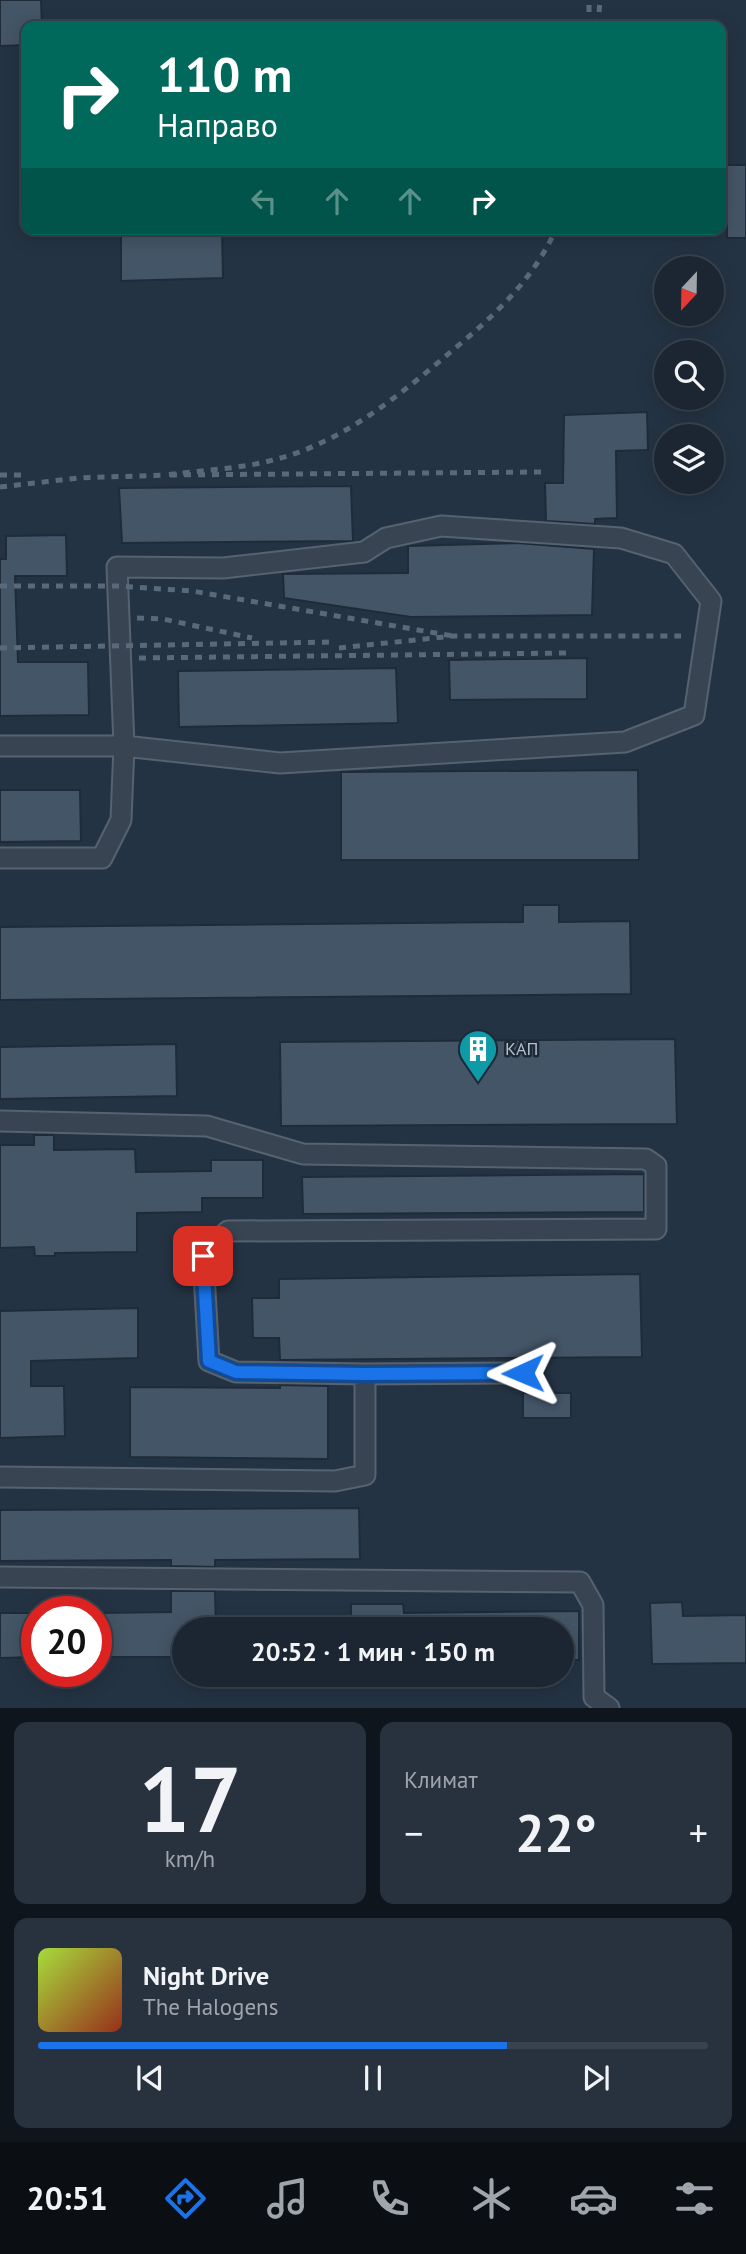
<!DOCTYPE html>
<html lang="ru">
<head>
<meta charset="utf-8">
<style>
	:root { --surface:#1b2632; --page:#28323e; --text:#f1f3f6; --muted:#a0a5ac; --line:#39434d; --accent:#1a73e8 }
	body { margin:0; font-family:"PT Sans",sans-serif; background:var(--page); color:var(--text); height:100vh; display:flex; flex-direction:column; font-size:26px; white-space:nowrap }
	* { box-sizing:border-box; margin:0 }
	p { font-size:23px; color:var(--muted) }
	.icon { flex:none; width:38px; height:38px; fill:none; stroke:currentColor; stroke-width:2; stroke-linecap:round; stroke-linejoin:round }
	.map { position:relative; height:1708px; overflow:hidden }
	.details { display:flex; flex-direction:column; gap:14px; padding:14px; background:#0f151c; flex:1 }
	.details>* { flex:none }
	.guide { position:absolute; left:21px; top:21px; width:705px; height:214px; border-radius:14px; box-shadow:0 4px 18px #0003,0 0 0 2px var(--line); background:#00695c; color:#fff; overflow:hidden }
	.needle { width:46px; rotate:202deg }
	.fabs { position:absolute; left:654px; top:256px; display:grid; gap:14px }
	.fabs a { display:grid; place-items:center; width:70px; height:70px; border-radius:50%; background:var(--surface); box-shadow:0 4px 18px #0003,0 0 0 2px var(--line); font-size:35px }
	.speed { position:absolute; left:21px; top:1596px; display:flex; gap:14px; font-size:35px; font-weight:700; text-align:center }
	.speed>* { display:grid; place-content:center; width:91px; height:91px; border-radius:50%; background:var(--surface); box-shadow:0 4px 18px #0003,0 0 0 2px var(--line); line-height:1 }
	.speed .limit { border:10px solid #d22; background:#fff; color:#111 }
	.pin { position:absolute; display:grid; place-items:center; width:60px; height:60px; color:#fff; margin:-30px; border-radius:14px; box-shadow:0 4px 10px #0006 }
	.me { position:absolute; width:77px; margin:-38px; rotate:269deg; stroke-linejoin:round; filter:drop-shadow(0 0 5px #0008) }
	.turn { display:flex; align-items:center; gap:24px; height:147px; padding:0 21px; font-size:32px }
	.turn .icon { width:91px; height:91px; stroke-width:2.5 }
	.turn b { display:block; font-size:49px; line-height:60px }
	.lanes { display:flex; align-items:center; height:66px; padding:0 21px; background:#0003; justify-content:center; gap:35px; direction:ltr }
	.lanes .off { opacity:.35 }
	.big { font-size:52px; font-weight:800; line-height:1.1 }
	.details .tile { flex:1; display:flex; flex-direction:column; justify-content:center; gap:10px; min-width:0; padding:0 24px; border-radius:14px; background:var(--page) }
	.details .dial { align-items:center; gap:0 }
	.dial b { font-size:91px; line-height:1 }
	.song { display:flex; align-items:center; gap:21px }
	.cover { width:84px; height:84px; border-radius:10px; background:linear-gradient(135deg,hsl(80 70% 55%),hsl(10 70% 35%)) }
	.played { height:7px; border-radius:4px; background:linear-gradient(90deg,var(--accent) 70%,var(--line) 70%) }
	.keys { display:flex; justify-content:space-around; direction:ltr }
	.heat { display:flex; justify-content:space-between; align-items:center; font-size:38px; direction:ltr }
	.details .tiles { flex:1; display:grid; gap:14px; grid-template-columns:1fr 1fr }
	.tile:last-child { grid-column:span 2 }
	.trip { position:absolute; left:172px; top:1617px; width:402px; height:70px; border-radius:35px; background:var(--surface); box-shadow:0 4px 18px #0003,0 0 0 2px var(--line); font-weight:800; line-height:70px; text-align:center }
	.tabs { display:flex; height:112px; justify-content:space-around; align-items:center; background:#0b0f14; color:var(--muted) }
	.tabs .icon { width:49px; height:49px }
	.tabs .selected { color:var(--accent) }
	.tabs b { font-size:32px; color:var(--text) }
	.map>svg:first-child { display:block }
	.building { fill:#445567; stroke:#1f2b39; stroke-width:2 }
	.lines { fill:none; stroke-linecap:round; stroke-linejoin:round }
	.minor-casing { stroke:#56626f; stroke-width:23 }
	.minor { stroke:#384452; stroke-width:19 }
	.rail { stroke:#5a6979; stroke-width:5; stroke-dasharray:7 7; stroke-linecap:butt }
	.route-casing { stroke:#114b97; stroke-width:18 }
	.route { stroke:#1a73e8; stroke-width:12 }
	.labels { text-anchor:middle; stroke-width:5; stroke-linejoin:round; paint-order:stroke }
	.poi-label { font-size:18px; fill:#b5bfcc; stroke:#1d2937; text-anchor:start }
</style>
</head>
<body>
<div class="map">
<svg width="746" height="1708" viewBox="0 0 746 1708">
	<rect width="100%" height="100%" fill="#243343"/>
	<!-- building -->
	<path class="building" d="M0,0H41L42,26H26V45L0,46Z
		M727,165H746V238H727Z
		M222,229L223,278L121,281V231Z
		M647,412L648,450L616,451L617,518L595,519V524L546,521L545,483H563L564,415Z
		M351,486L353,541L122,543L119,488Z
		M66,535L67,576H15L18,662H88L89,715L0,716V559H6V536Z
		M517,543L594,549L592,615L411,617L284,598L283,574L408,573V546Z
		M587,658V699L450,700L449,660Z
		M396,668L398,723L179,727L178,671Z
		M638,770L639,860H341V772Z
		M0,790H80L81,841L0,842Z
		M523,905H559V922L630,921L631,994L0,1000V927L523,922Z
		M675,1039L677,1124L281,1126L280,1042Z
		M176,1044L177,1096L0,1099V1047Z
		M34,1135H54V1150L135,1149L136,1172L211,1171V1160H263V1198H202V1212L137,1213V1252L55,1253V1256H35L34,1247L0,1248V1145H34Z
		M644,1174V1212L303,1214L302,1177Z
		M640,1274L642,1357L280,1360L279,1338H253L252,1298H279V1279Z
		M138,1308V1358L31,1361V1386H64L65,1436L0,1438V1311Z
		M280,1385L328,1386V1459L130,1457V1387L280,1388Z
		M523,1393H571V1418H523Z
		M359,1508L360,1559L215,1560V1567L171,1566V1560L0,1561V1510Z
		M171,1591H215L216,1629H184V1657H96V1613L171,1612Z
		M682,1602L683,1616L746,1615V1663L652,1664L650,1603Z
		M351,1604H403L404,1613L579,1611V1660H562V1629H351Z
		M0,1613H37V1657L0,1658Z"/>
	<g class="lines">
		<!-- minor casing -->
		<g class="minor-casing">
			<path id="minor" d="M0,746H124L280,763L625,742L694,715L711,601L674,554L621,538L441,526L386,538L364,552L223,568L117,567L124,746L121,820L102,858H0
				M0,1121L207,1126L303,1154L646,1159L656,1166V1229L228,1231L203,1256L209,1361L236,1372L365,1374L523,1373
				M0,1477L335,1481L365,1475V1374
				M0,1577L580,1582L593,1605L594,1697L609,1708"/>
		</g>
		<!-- minor -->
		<use href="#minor" class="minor"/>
		<!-- rail -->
		<path class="rail" d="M589,26V0
			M598,26L600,0
			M541,472L166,475C202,470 242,469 277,459C345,441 401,394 453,350C495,315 533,280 556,229
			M0,475H27
			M0,487L78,478L166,475
			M0,586H117L192,591L453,636
			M137,618L163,619L252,638
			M0,648L331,642
			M339,648L453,636H681
			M139,658L567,653"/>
	</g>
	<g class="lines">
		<!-- route casing -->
		<g class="route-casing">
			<path id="route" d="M203,1256L209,1361L236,1372L365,1374L523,1373"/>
		</g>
		<!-- route -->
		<use href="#route" class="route"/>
	</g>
	<!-- icons -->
	<defs>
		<g id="building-pin" transform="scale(2.0125)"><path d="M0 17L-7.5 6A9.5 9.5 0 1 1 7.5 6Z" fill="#0f9aa8" stroke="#1d2937"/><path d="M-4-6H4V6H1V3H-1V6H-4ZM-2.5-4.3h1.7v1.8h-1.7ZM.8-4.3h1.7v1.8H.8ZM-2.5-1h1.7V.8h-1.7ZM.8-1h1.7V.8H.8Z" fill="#fff"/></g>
	</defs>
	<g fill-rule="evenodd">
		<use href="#building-pin" x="478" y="1049"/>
	</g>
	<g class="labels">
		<!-- poi labels -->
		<g class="poi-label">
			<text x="505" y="1055">КАП</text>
		</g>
	</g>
</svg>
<div class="fabs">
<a><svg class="needle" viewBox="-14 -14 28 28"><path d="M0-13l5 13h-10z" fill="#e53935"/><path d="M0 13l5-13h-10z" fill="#a0a5ac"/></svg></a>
<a><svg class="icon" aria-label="search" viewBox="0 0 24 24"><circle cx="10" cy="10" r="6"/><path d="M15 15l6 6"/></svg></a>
<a><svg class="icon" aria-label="layers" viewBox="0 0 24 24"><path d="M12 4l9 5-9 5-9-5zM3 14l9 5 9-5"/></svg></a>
</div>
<div class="speed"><div class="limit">20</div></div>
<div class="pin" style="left:203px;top:1256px;background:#d93025"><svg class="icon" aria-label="arrive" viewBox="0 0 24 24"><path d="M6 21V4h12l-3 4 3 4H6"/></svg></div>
<svg class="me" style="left:523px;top:1373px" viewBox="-20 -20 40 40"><path d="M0-17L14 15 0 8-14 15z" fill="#1a73e8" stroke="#fff" stroke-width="4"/></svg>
<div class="trip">20:52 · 1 мин · 150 m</div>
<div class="guide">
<div class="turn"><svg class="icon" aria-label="right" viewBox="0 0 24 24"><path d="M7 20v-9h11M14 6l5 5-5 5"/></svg><div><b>110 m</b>Направо</div></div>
<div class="lanes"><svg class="icon off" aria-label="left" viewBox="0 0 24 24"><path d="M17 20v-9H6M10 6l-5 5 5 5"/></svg><svg class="icon off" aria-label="ahead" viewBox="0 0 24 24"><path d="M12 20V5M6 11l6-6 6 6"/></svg><svg class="icon off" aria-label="ahead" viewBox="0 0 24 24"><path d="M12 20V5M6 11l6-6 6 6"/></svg><svg class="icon" aria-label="right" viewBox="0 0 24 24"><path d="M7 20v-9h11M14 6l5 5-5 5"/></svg></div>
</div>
</div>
<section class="details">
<div class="tiles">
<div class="tile dial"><b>17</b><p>km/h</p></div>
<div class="tile"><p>Климат</p>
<div class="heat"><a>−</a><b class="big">22°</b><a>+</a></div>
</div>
<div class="tile">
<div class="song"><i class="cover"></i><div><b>Night Drive</b><p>The Halogens</p></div></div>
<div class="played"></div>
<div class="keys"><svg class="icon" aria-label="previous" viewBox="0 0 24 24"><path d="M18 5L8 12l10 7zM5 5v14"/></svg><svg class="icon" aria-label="pause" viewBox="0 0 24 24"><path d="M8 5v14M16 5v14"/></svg><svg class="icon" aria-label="next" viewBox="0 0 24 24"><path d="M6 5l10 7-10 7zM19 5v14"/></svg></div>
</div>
</div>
</section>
<nav class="tabs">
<b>20:51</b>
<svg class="icon selected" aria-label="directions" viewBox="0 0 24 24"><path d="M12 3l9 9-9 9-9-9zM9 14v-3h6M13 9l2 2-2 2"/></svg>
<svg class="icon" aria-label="music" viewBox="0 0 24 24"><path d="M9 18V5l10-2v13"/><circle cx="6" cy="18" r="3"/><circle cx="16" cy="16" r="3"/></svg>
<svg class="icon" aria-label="phone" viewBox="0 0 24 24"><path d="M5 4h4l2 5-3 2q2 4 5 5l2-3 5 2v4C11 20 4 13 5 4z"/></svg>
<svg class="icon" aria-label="climate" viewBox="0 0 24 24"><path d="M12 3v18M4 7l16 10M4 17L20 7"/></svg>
<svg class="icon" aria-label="car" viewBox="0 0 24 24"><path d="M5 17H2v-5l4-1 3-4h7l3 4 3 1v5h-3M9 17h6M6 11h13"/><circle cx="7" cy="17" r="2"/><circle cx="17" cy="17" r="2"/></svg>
<svg class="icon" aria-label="filters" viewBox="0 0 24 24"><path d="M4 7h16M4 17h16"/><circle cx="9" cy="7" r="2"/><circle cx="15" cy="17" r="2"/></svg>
</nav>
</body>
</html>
